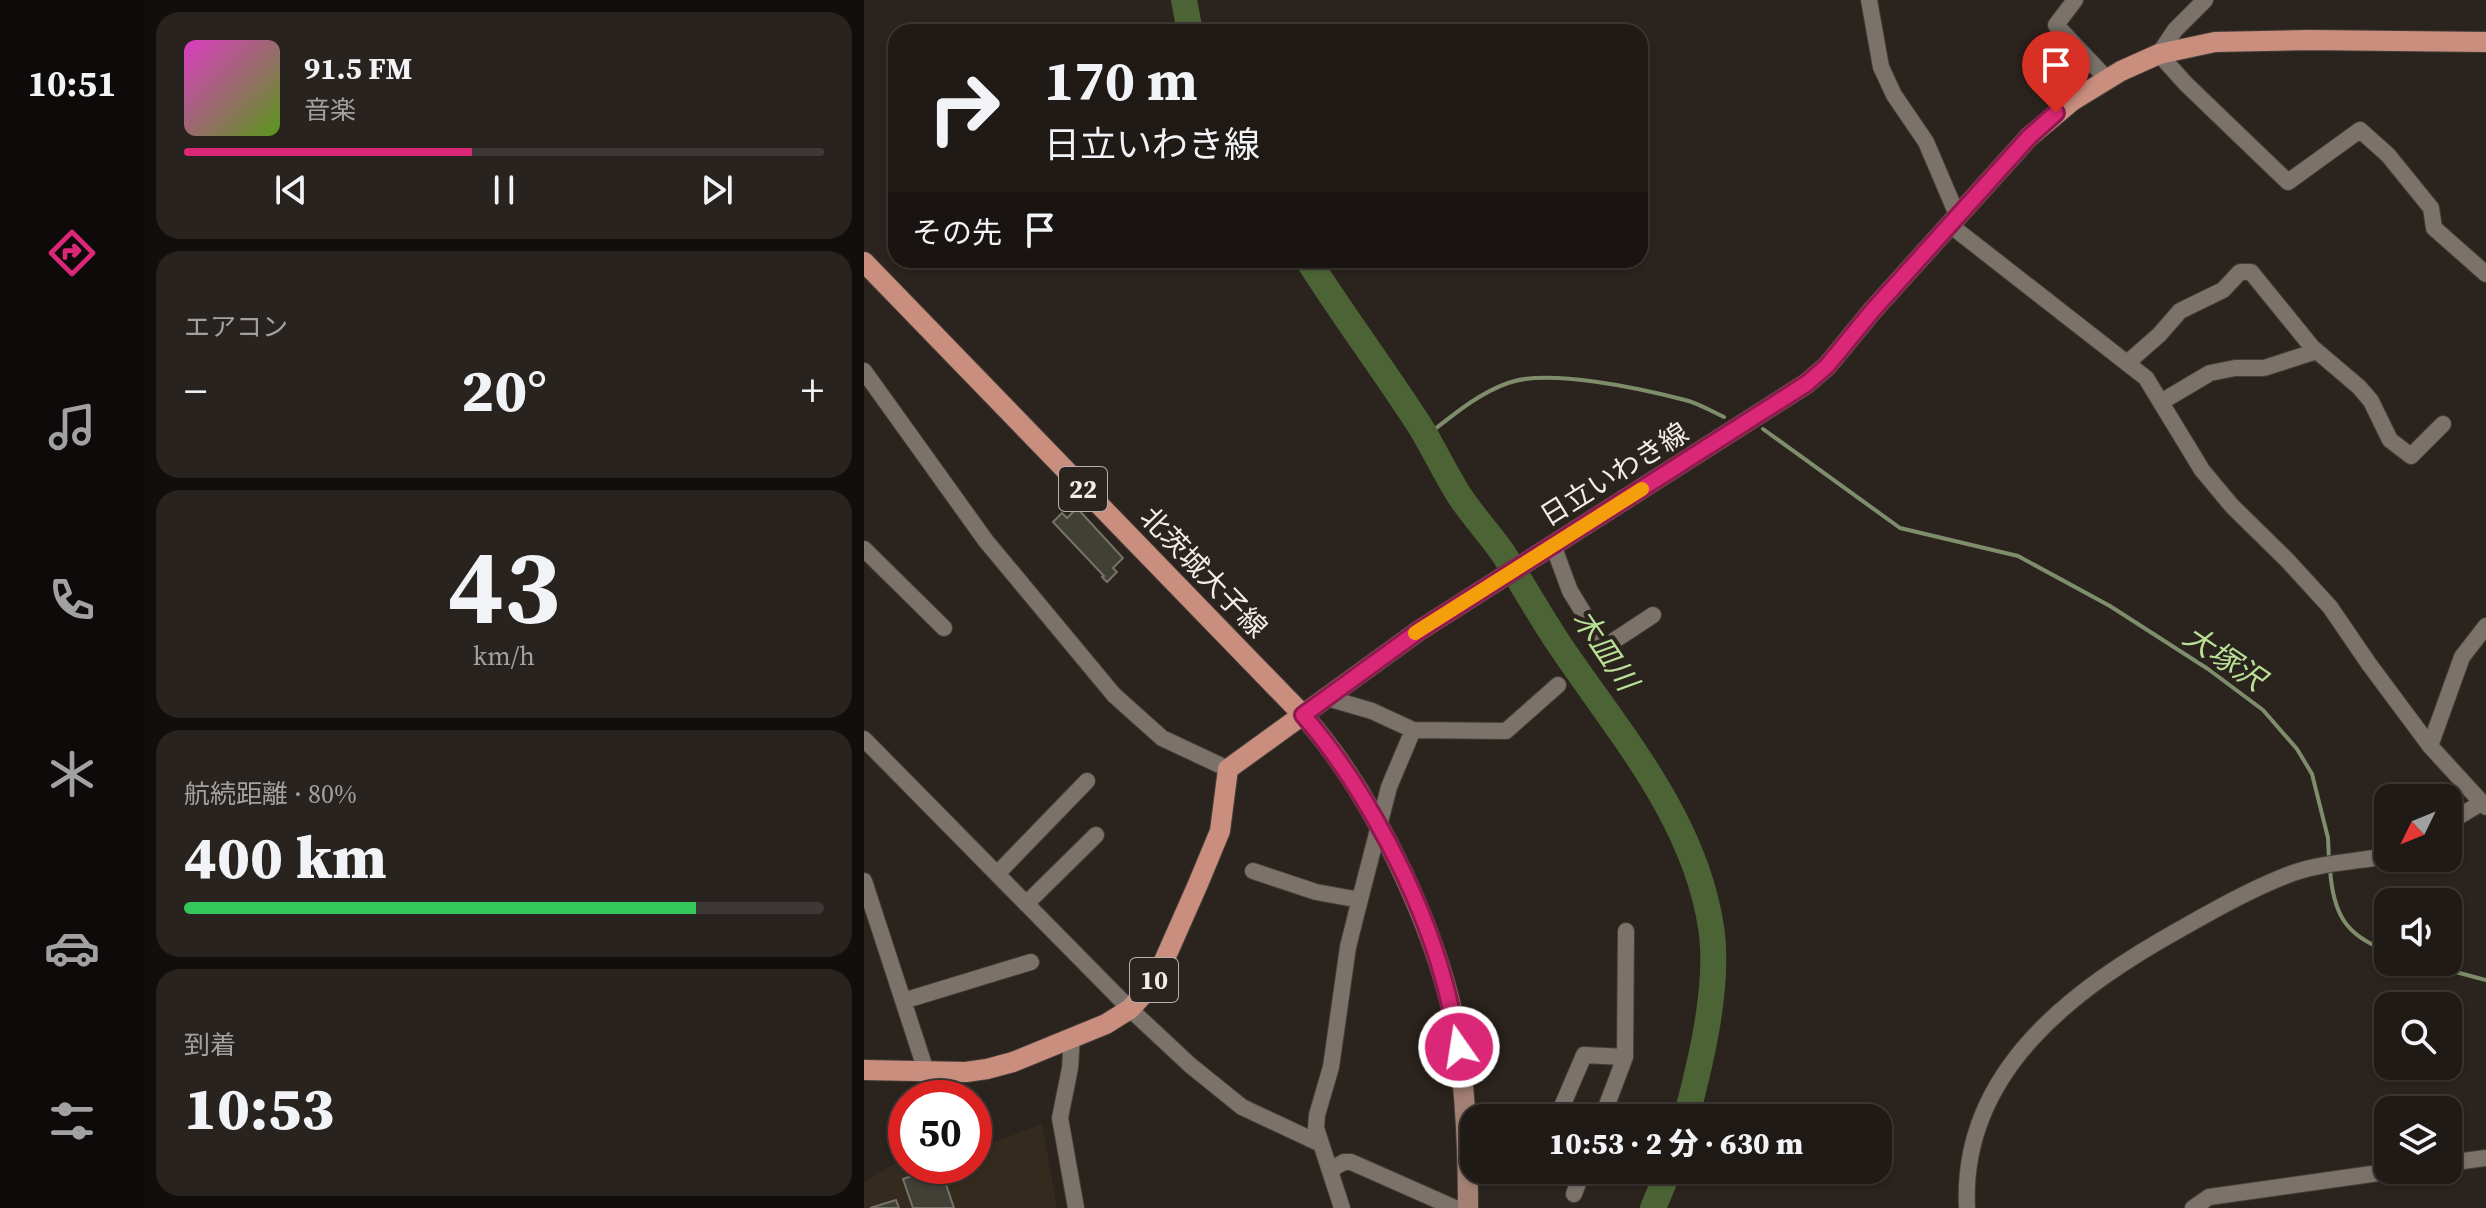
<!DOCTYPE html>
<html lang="ja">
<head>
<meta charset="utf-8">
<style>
	:root { --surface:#201a16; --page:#28231f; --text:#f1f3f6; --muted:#a2a1a1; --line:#3d3835; --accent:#db2777 }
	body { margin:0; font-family:"Source Serif 4","Noto Sans JP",serif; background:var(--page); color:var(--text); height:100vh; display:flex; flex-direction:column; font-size:30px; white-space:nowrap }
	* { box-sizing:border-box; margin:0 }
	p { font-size:26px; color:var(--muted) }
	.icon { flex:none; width:44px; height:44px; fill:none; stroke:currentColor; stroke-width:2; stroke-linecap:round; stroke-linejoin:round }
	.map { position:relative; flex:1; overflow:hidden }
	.sheet { display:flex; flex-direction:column; gap:12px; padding:12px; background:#120e0c; width:720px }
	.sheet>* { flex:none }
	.banner { position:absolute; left:24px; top:24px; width:760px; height:244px; border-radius:24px; box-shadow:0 2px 6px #0004,0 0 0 2px var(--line); background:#201a16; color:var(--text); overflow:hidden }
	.needle { width:52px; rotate:227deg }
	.controls { position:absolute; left:1510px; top:784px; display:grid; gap:16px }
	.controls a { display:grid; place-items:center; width:88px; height:88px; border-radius:16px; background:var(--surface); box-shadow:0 2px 6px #0004,0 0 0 2px var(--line); font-size:40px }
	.speed { position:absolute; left:24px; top:1080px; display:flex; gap:16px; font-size:40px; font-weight:700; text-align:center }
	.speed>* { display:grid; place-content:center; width:104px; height:104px; border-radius:50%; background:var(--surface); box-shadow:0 2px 6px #0004,0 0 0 2px var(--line); line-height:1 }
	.speed .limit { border:12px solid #d22; background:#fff; color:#111 }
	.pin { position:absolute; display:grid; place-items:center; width:68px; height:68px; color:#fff; margin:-82px -34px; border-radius:50% 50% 50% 0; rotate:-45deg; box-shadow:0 0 8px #0007 }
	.pin .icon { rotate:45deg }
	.me { position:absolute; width:88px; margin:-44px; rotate:347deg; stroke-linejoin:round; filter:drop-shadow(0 0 6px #0008) }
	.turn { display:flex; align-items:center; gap:28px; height:168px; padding:0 24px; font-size:36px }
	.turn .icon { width:104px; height:104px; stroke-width:2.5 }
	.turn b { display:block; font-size:56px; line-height:68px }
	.then { display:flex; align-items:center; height:76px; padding:0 24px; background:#0003; gap:16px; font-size:30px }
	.big { font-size:60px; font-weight:800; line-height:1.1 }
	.sheet .tile { flex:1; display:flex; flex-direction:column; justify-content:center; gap:12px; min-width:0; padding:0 28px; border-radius:24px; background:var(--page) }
	.sheet .dial { align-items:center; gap:0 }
	.dial b { font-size:104px; line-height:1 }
	.song { display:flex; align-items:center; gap:24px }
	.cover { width:96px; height:96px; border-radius:12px; background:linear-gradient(135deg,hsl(310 70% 55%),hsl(90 70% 35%)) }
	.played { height:8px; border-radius:4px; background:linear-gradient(90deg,var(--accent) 45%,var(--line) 45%) }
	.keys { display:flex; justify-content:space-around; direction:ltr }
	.heat { display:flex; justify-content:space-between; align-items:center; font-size:44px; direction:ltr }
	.charge { height:12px; border-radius:6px; background:linear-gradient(90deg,#34c759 80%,var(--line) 0) }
	.trip { position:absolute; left:596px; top:1104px; width:432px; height:80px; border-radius:24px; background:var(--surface); box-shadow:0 2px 6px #0004,0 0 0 2px var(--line); font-weight:800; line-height:80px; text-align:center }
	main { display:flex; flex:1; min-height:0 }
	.tabs { display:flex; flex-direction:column; width:144px; justify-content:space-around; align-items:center; background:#0d0a09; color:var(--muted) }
	.tabs .icon { width:56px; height:56px }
	.tabs .current { color:var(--accent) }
	.tabs b { font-size:36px; color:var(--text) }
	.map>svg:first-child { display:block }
	.built { fill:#352a1e }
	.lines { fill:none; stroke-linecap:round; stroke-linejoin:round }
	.stream { stroke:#7e8d6b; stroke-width:4 }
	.river { stroke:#4c6435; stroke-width:26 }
	.building { fill:#414036; stroke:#757368; stroke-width:2 }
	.street-casing { stroke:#443e38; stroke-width:18 }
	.secondary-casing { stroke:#443e38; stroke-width:22 }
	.primary-casing { stroke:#443e38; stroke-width:22 }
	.street { stroke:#7b726a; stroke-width:16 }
	.secondary { stroke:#a38074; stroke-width:20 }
	.primary { stroke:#ca8e7f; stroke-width:20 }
	.route-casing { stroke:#8e194d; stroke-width:20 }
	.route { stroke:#db2777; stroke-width:14 }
	.slow { stroke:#f59e0b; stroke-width:14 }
	.labels { text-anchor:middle; stroke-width:8; stroke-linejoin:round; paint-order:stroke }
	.shield { fill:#2b231d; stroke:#b6b0ab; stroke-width:2 }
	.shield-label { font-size:26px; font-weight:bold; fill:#f1ece8 }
	.street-label { font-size:28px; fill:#f1ece8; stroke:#2b231d }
	.water-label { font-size:30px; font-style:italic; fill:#b8df95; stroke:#2b231d }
</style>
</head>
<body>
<main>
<nav class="tabs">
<b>10:51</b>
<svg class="icon current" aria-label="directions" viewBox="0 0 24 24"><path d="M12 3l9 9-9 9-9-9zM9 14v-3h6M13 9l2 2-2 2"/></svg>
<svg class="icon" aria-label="music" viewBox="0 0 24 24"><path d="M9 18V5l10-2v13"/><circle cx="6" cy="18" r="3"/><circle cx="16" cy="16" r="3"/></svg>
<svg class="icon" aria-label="phone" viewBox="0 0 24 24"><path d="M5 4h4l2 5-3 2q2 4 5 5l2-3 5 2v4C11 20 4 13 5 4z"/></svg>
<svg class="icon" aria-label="climate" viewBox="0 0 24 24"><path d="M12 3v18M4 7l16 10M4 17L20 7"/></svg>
<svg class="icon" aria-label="car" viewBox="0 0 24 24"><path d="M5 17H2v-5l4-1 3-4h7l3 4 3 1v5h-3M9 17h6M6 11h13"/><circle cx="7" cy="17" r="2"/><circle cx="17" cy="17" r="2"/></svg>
<svg class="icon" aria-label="filters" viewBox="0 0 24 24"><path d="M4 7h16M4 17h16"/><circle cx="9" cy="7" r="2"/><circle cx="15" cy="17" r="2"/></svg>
</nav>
<section class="sheet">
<div class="tile">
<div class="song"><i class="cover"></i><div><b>91.5 FM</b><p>音楽</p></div></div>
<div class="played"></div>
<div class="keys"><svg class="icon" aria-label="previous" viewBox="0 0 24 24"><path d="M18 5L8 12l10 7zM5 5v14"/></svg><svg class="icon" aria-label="pause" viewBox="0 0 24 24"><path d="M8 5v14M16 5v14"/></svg><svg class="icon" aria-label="next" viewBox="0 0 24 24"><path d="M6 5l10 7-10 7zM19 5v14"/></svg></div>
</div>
<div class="tile"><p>エアコン</p>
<div class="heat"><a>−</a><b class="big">20°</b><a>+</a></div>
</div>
<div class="tile dial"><b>43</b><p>km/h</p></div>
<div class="tile"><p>航続距離 · 80%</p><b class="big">400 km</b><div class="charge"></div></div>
<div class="tile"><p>到着</p><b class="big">10:53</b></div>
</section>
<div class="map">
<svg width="1622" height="1208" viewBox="0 0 1622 1208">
	<rect width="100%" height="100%" fill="#2b231d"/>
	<!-- built -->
	<path class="built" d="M178,1124L193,1208H0V1182L42,1157V1166H110V1143L122,1145Z"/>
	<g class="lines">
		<!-- stream -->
		<path class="stream" d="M899,429L1036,528L1154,556L1246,606L1344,669L1399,710L1433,749L1448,774L1464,838L1465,860
			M562,436C588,416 613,394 644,383C684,368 779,389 821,400C834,403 847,411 860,417
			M1466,869C1469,913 1481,936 1524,951
			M1554,962L1622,980"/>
		<!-- river -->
		<path class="river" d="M320,0L326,32
			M444,260C480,317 520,370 556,426C570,449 581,473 595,495C608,515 625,533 639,553C657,582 674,612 693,641C753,731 830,816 847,927C856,984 837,1062 822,1118
			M789,1208L805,1170"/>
	</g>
	<!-- building -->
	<path class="building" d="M213,508L259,558L249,568L253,572L243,582L238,577L240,576L189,522L198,513L203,518Z
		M76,1167L90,1208H49L39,1179Z
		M32,1200L35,1208H6Z"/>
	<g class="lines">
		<!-- street casing -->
		<g class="street-casing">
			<path id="street" d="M1005,0L1017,67L1030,95L1062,142L1094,217
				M1211,0L1192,25L1242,78
				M1341,0L1311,30L1295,54L1322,84L1424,182L1496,130L1524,155L1567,208L1570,228L1622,274
				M1086,225L1282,378L1338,470L1368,506L1423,560L1466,607L1505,664L1566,746L1622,807
				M1263,363L1295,335L1316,311L1359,290L1376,272H1387L1448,347L1495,387L1507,401L1526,440L1547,456L1579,424
				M0,371L122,541L250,695L298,738L364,769
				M1297,402L1346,373L1371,368H1400L1453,351
				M689,545L706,591L738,643L745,644L789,615
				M0,549L80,628
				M460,697L508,711L549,730L642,731L694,685
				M0,739L266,1009L326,1065L378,1107L457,1144
				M1566,746L1598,657L1622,626
				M1584,823L1617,803
				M389,871L452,892L496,900
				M133,874L223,781
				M0,881L62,1071
				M162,904L232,835
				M39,1001L167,962
				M208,1037L206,1068L196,1118L212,1208
				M693,1118L720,1055L761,1057L762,931
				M738,1118L761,1057
				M1584,1163L1622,1158
				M466,1170L480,1162H487L591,1208
				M710,1194L719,1170
				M478,1208L452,1128L453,1115L467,1067L484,947L494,907L525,787L549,730
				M1103,1208C1096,1070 1212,987 1320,927C1354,908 1391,887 1429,873C1456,863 1495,861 1524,856
				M1329,1208L1345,1197L1536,1170"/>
		</g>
		<!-- secondary casing -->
		<g class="secondary-casing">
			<path id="secondary" d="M439,715C511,796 580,941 595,1049C602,1102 604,1155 604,1208"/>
		</g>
		<!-- primary casing -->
		<g class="primary-casing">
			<path id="primary" d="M0,262L439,715
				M0,1070L102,1072L123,1069L149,1062L242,1024L266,1009L286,987L296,970L334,884L356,831L364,769L556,630L942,384L963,366L1009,310L1165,137L1208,101L1257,71L1295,54L1351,42L1445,40L1622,42"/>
		</g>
		<!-- street -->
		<use href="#street" class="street"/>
		<!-- secondary -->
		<use href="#secondary" class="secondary"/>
		<!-- primary -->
		<use href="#primary" class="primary"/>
	</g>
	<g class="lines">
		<!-- route casing -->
		<g class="route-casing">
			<path id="route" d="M595,1047C590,1025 586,1002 580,981C556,892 499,784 439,715L556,630L942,384L963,366L1009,310L1165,137L1192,113"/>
		</g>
		<!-- route -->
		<use href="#route" class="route"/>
		<!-- slow -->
		<path class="slow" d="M551,633L778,489"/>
	</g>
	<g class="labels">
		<!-- shield labels -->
		<g class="shield">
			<rect x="195" y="467" width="48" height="44" rx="6"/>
			<rect x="266" y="958" width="48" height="44" rx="6"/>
		</g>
		<g class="shield-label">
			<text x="219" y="498">22</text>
			<text x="290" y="989">10</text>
		</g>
		<!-- street labels -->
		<g class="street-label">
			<text transform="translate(750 474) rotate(-32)" y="10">日立いわき線</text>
			<text transform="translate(340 572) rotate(46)" y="10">北茨城大子線</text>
		</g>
		<!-- water labels -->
		<g class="water-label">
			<text transform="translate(741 650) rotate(56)" y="10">木皿川</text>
			<text transform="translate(1360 658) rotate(34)" y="10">大塚沢</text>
		</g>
	</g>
</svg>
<div class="controls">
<a><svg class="needle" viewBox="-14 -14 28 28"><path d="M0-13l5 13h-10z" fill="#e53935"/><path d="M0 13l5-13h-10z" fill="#a2a1a1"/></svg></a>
<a><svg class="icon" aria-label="sound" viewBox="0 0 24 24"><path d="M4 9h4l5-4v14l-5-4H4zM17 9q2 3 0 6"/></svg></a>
<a><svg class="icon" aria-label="search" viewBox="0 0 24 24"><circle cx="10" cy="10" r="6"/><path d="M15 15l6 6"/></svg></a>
<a><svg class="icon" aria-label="layers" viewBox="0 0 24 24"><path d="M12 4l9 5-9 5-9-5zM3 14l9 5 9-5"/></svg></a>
</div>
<div class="speed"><div class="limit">50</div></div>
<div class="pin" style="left:1192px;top:113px;background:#d93025"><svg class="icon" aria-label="arrive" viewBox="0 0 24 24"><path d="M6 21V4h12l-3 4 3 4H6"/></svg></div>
<svg class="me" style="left:595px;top:1047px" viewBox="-20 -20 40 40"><circle r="17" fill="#db2777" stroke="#fff" stroke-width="3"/><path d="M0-11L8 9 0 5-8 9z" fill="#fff"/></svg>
<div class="trip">10:53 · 2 分 · 630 m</div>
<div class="banner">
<div class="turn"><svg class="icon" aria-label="right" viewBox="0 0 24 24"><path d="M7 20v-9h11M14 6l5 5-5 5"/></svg><div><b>170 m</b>日立いわき線</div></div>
<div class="then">その先<svg class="icon" aria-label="arrive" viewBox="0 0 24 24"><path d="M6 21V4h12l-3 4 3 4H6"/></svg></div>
</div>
</div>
</main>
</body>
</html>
